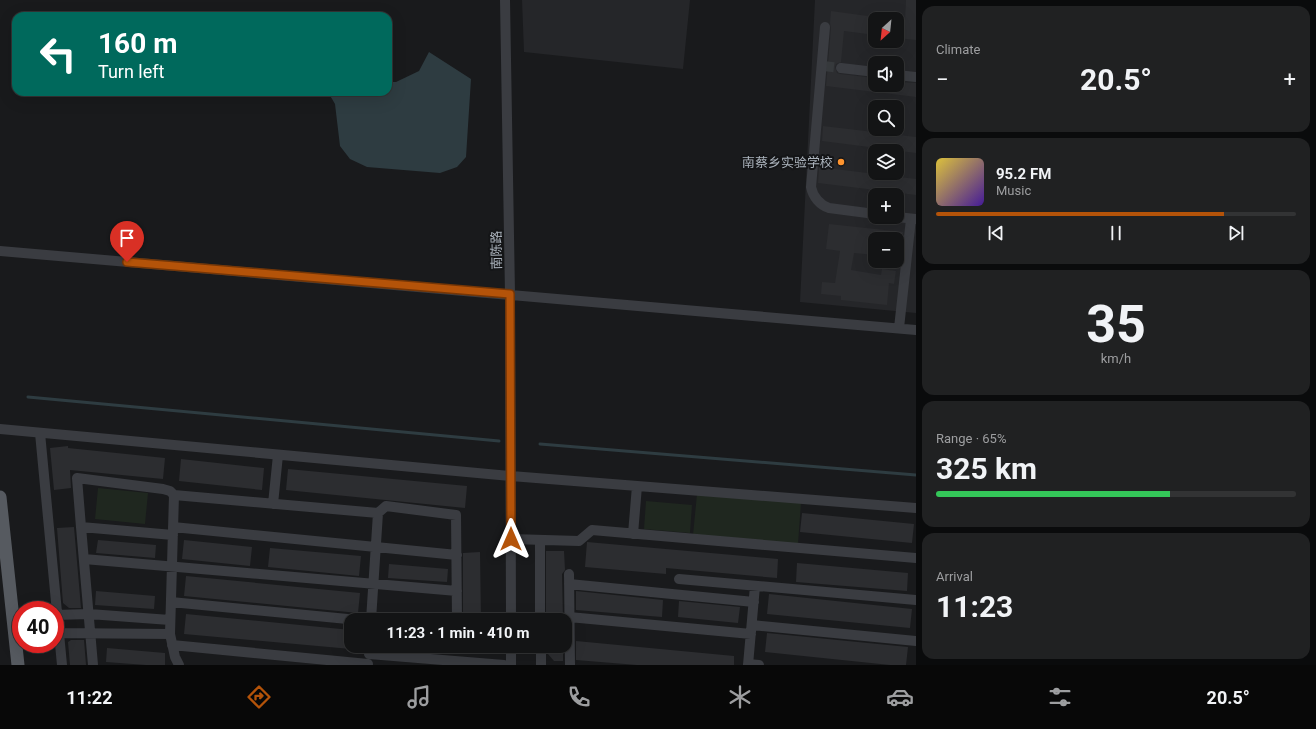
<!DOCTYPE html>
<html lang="en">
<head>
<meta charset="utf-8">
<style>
	:root { --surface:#131415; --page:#202122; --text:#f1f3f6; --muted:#9d9ea0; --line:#323334; --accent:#b45309 }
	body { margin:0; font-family:Roboto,"Noto Sans SC",sans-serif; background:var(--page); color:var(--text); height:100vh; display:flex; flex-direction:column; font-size:15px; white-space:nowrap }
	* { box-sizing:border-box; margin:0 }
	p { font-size:13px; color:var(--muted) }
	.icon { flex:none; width:22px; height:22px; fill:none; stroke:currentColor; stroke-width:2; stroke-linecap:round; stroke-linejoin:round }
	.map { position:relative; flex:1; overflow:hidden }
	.drawer { display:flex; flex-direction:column; gap:6px; padding:6px; background:#0a0b0c; width:400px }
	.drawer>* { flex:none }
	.hud { position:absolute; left:12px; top:12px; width:380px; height:84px; border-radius:12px; box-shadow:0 4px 16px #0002,0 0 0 1px var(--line); background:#00695c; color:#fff; overflow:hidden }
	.needle { width:26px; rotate:207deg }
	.controls { position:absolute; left:868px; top:12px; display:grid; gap:8px }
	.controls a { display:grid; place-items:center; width:36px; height:36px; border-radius:8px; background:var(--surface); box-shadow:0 4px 16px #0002,0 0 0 1px var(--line); font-size:20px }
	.speed { position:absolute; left:12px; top:601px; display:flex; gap:8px; font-size:20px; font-weight:700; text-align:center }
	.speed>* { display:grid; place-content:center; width:52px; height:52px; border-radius:50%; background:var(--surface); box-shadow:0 4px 16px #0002,0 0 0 1px var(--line); line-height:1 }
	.speed .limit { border:6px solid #d22; background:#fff; color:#111 }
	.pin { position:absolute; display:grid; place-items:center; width:34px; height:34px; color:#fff; margin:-41px -17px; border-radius:50% 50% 50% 0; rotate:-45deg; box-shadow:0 0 4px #0007 }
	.pin .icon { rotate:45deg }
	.me { position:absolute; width:44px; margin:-22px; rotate:0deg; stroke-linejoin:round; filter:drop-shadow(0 0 3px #0008) }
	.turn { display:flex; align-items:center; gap:14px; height:84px; padding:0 20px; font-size:18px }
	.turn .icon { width:52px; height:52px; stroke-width:2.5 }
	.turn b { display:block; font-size:28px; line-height:34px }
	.big { font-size:30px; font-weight:700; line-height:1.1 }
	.drawer .widget { flex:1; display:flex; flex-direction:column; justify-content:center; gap:6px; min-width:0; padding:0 14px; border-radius:12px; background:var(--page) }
	.drawer .dial { align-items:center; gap:0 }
	.dial b { font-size:52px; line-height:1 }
	.song { display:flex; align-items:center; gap:12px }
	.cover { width:48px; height:48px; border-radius:6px; background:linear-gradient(135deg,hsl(50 70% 55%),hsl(260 70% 35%)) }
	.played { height:4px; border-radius:2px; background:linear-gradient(90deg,var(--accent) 80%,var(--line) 80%) }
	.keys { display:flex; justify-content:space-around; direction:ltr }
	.heat { display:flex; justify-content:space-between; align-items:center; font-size:22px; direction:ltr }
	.charge { height:6px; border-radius:3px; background:linear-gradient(90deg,#34c759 65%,var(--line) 0) }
	.trip { position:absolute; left:344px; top:613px; width:228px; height:40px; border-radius:12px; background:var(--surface); box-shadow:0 4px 16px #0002,0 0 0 1px var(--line); font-weight:700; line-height:40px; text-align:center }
	.tabs { display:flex; height:64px; justify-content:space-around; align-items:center; background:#080808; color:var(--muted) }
	.tabs .icon { width:28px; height:28px }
	.tabs .active { color:var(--accent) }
	.tabs b { font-size:18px; color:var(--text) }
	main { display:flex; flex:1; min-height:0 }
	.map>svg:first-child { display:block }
	.built { fill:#252629; fill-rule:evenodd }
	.green { fill:#1f271f }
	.water { fill:#2e3c41 }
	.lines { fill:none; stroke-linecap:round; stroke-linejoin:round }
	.stream { stroke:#2e3c41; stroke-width:3 }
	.building { fill:#2c2d30 }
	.minor-tunnel { stroke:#36393c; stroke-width:10; stroke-dasharray:10 5; stroke-linecap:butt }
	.minor { stroke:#3a3c41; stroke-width:10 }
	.major { stroke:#565a60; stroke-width:13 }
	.route-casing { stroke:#753606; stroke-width:10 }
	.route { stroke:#b45309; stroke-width:7 }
	.poi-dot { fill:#fe942f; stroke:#141517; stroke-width:1.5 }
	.labels { text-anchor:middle; stroke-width:4; stroke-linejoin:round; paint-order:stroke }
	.poi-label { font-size:13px; fill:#abb3bc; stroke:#141517; text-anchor:end }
	.street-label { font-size:13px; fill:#abb3bc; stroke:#141517 }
</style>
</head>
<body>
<main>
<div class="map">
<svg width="916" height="665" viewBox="0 0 916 665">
	<rect width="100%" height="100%" fill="#191a1c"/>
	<!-- built -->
	<path class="built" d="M522,0H690L683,69L524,52Z
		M815,0H916V313L800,302ZM875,19H897V41H875ZM875,63H897V85H875ZM875,107H897V129H875ZM875,151H897V173H875ZM875,195H897V217H875ZM875,239H897V261H875Z"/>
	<!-- green -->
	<path class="green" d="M98,488L148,493L145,524L95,519Z
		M697,494L801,503L798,544L693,535Z
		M646,501L692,505L690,533L644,529Z"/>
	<!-- water -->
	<path class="water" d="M429,52L471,79L466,157L457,167L440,173L367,167L350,159L340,146L335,104L328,92H388V82H396L419,71Z"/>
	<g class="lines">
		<!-- stream -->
		<path class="stream" d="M28,397L499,441
			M540,444L916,475"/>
	</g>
	<!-- building -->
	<path class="building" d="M906,0H916V40L897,38V19L905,20Z
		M831,11L875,17V35L844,31L841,62L836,64L835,67L837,73L840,74L875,78V85H897V82L916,83V97L826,86L831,28L830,23Z
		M823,126L916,137V153L822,141Z
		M819,167L916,179V195L818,183Z
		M829,224L903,232L902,239H875V255L854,253L851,270L881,275L882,269L896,271L894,284L889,283L887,305L841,300V296L821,294L822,282L835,283L840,251L826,249Z
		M68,446V448L165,458L163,479L70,470L71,488L54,490L50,448Z
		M181,459L264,468L262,490L179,481Z
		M288,469L467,486L465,508L286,490Z
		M802,513L914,524L912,543L800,532Z
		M74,527L81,608H69L63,603L57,528Z
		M98,540L156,545L155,558L96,553Z
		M184,540L252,547L250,566L182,559Z
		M587,542L778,559L777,578L666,568V574L585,567Z
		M270,548L361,556L359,576L268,567Z
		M546,551H564L565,570L562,574L563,620H546Z
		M480,552L481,620H463V553Z
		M797,563L908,573L907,591L796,582Z
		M389,564L448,569L447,582L388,578Z
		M186,576L360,593L358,613L184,596Z
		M96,591L155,596L154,609L95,605Z
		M576,591L663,600L662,617L576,610Z
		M769,594L912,609L910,628L767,614Z
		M679,601L740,607L738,623L678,617Z
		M186,614L351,630V649L184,634Z
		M767,633L908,647L906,665H890L765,652Z
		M71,640H84L86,665H70L68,642Z
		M576,641L734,656V665H637L576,660Z
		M548,646H563V661H554L548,654Z
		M107,648L165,653V665H146L106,662Z"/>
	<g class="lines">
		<!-- minor-tunnel -->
		<path class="minor-tunnel" d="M824,66L841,68"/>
		<!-- minor -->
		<path class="minor" d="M505,0L510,294L511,620
			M825,27L811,187C813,197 820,205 829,208L875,214
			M841,68L875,72
			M897,75L916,77
			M897,217L916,219
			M0,251L916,330
			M899,328L911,219
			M0,429L511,476L916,508
			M40,433L62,665
			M273,504L278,455
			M378,513L386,506L456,515L457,620
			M81,527L77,478L163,489L170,491L174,495
			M173,527L457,555
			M633,534L637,486
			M511,539L579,541L592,530L916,558
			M540,540V620
			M84,559L457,591
			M569,574L570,665
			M679,579L916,600
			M569,584L754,602
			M171,602L358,620
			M55,615L89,614L170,620
			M569,617L751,634
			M752,625L916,641
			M55,633L170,634
			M172,645L368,664
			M443,646L458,648H511
			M511,646V665
			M541,646V665
			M369,654L504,665
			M748,664L759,665
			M93,665L81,527L173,535
			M179,665L175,657L170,634L174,495L378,513L371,620
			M748,665L755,586"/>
		<!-- major -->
		<path class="major" d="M0,497L18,665"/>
	</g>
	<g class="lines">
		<!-- route casing -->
		<g class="route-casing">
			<path id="route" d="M127,262L510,294L511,539"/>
		</g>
		<!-- route -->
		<use href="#route" class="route"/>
	</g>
	<!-- markers -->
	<circle class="poi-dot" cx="841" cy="162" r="4"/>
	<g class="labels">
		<!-- poi labels -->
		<g class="poi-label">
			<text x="833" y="167">南蔡乡实验学校</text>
		</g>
		<!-- street labels -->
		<g class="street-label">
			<text transform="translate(496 250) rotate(-91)" y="5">南陈路</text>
		</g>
	</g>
</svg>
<div class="controls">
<a><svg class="needle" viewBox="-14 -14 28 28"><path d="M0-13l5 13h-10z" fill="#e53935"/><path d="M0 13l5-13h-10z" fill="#9d9ea0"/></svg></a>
<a><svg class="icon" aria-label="sound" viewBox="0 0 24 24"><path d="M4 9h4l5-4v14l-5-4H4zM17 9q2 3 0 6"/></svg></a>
<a><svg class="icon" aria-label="search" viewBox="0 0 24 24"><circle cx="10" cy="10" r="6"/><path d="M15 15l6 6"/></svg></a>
<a><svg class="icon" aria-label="layers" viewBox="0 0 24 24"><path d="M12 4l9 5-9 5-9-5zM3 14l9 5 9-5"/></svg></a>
<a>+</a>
<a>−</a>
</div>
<div class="speed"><div class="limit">40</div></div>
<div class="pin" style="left:127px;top:262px;background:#d93025"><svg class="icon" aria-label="arrive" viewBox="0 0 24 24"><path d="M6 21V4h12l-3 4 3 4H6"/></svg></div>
<svg class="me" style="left:511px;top:539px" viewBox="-20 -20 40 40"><path d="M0-17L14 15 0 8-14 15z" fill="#b45309" stroke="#fff" stroke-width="4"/></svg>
<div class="trip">11:23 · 1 min · 410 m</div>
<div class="hud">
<div class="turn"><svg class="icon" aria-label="left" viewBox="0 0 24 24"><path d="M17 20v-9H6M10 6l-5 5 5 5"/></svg><div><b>160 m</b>Turn left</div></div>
</div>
</div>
<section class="drawer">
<div class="widget"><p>Climate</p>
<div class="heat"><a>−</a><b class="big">20.5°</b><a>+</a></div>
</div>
<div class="widget">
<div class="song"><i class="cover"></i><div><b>95.2 FM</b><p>Music</p></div></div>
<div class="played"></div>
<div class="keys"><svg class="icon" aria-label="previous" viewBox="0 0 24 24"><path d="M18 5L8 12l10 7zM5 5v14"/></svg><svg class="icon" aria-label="pause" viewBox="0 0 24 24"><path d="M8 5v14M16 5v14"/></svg><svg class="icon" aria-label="next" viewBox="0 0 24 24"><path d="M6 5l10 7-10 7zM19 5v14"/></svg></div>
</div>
<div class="widget dial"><b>35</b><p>km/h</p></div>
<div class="widget"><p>Range · 65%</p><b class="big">325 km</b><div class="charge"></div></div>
<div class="widget"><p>Arrival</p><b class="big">11:23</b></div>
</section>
</main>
<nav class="tabs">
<b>11:22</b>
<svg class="icon active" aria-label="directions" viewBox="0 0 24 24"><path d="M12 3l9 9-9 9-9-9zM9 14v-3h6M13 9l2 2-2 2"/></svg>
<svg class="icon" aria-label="music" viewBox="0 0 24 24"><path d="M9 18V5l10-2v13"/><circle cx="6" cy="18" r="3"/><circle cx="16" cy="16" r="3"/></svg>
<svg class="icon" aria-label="phone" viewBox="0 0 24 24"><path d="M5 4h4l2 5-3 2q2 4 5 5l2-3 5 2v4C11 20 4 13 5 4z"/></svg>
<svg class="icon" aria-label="climate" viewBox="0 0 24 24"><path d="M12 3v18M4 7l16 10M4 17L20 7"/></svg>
<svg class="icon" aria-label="car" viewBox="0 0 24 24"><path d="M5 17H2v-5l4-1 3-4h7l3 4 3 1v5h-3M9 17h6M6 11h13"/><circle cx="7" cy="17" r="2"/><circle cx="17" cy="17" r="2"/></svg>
<svg class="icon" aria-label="filters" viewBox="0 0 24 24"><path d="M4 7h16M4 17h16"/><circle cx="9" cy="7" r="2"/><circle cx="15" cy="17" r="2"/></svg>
<b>20.5°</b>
</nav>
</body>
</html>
